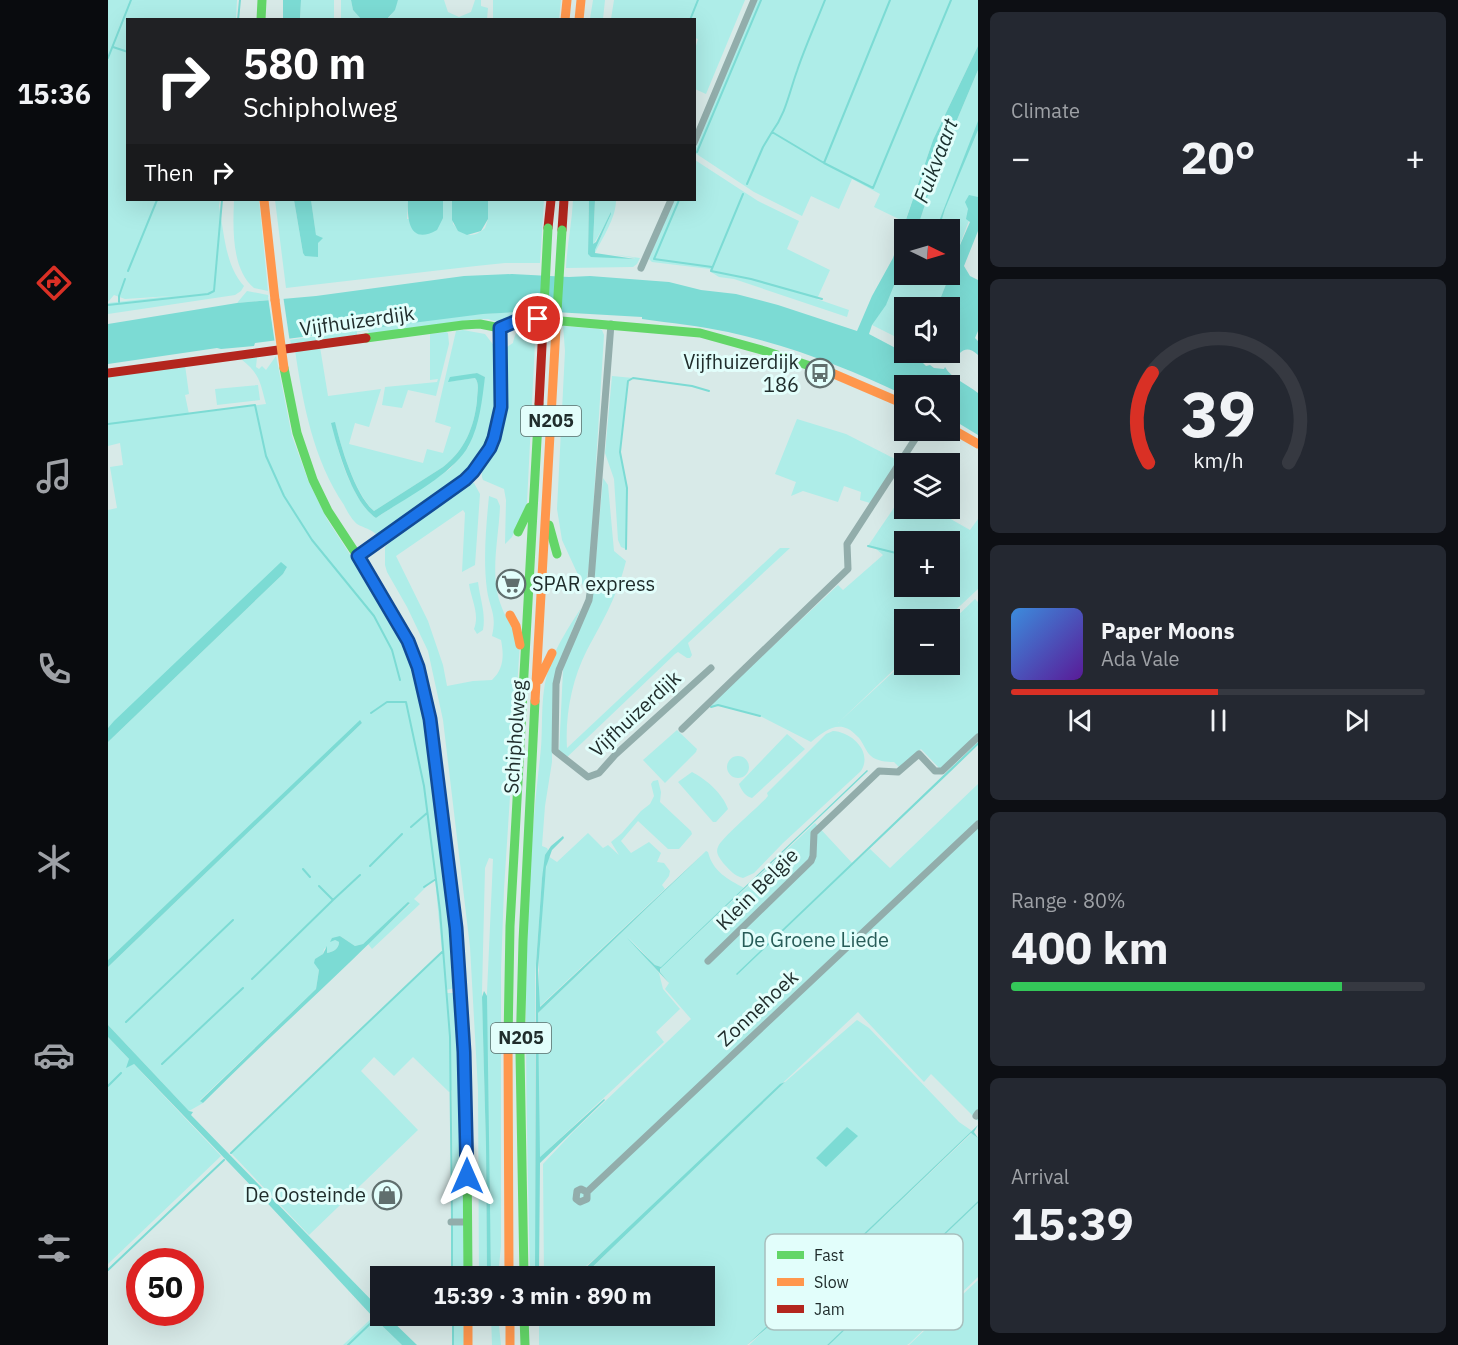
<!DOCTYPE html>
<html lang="en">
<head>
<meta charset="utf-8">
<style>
	:root { --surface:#171b24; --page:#242831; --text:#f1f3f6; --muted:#9ea1a6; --line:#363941; --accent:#d93025 }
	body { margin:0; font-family:"IBM Plex Sans",sans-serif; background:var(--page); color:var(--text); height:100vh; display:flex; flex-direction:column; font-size:22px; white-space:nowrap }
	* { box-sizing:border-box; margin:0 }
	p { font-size:20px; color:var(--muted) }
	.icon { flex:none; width:33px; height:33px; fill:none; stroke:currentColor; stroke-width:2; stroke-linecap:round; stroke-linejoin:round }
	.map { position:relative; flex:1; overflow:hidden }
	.drawer { display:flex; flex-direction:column; gap:12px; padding:12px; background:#0d0f14; width:480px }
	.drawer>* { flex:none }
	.hud { position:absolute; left:18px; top:18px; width:570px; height:183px; border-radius:0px; box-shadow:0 6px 24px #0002; background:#202124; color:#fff; overflow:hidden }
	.needle { width:39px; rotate:95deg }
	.controls { position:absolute; left:786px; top:219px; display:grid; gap:12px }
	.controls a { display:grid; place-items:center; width:66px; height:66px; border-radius:0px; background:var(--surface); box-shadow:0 6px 24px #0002; font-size:30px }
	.speed { position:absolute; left:18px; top:1248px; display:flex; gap:12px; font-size:30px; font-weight:700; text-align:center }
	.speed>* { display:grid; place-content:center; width:78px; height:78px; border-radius:50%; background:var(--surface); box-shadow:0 6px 24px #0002; line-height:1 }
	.speed .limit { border:9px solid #d22; background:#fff; color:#111 }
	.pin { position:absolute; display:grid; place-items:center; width:51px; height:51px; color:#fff; margin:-26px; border:3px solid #fff; border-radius:50%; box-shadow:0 2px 6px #0007 }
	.me { position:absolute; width:66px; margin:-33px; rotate:0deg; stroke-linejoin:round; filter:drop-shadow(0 0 4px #0008) }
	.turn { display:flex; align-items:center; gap:21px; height:126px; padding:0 18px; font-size:27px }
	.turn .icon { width:78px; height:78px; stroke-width:2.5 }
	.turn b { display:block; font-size:42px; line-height:51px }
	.then { display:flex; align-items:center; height:57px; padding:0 18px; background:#0003; gap:12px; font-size:22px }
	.big { font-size:45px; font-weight:700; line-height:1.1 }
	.drawer .card { flex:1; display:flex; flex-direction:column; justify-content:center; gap:9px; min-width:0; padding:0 21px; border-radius:9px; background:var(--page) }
	.drawer .dial { align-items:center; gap:0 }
	.dial svg { height:156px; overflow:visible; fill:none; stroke:var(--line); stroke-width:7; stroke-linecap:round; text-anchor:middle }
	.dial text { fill:var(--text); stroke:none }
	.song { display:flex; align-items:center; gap:18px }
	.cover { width:72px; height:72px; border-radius:9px; background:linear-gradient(135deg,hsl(210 70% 55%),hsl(270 70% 35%)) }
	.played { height:6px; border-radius:3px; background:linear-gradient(90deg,var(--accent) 50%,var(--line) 50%) }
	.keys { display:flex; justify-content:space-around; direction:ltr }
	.heat { display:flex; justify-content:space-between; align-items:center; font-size:33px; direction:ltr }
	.charge { height:9px; border-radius:4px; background:linear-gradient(90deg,#34c759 80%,var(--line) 0) }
	.trip { position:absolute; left:262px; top:1266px; width:345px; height:60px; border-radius:0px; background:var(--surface); box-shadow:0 6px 24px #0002; font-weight:700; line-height:60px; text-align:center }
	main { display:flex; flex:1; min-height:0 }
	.tabs { display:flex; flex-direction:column; width:108px; justify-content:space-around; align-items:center; background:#090b0e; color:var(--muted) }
	.tabs .icon { width:42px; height:42px }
	.tabs .selected { color:var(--accent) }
	.tabs b { font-size:27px; color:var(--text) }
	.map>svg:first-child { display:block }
	.green { fill:#aeede8; fill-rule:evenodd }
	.water { fill:#7cdbd4 }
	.pier { fill:#d8eae8 }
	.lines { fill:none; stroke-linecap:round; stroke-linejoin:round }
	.stream { stroke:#7cdbd4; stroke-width:2 }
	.street { stroke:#92adab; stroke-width:7 }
	.fast { stroke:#63d668; stroke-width:9 }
	.slow { stroke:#ff974d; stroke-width:9 }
	.jam { stroke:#b3261e; stroke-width:9 }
	.fast-bridge { stroke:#63d668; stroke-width:9 }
	.slow-bridge { stroke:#ff974d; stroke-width:9 }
	.route-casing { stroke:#114b97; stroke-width:15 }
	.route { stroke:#1a73e8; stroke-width:10 }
	.labels { text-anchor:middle; stroke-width:6; stroke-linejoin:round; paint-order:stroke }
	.shield { fill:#e2fefb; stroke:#5a6c6a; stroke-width:1.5 }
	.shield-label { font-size:18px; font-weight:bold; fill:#202d2c }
	.street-label { font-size:20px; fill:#202d2c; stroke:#e2fefb }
	.poi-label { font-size:20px; fill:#202d2c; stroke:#e2fefb; text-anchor:end }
	.park-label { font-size:20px; fill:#275c58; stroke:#e2fefb }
	.water-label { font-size:21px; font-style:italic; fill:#1a302e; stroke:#e2fefb }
	.key { fill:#e2fefb; stroke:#a8bfbd; stroke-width:1.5 }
	.key-label { font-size:16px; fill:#202d2c }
</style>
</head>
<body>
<main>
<nav class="tabs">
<b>15:36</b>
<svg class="icon selected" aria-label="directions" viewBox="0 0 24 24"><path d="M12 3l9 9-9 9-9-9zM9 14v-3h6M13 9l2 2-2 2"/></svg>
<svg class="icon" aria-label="music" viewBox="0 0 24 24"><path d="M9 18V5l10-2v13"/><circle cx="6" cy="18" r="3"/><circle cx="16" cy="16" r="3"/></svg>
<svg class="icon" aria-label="phone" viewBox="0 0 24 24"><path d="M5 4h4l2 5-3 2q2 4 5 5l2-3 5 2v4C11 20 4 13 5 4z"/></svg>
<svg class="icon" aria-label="climate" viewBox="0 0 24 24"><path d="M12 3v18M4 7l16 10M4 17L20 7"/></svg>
<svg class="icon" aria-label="car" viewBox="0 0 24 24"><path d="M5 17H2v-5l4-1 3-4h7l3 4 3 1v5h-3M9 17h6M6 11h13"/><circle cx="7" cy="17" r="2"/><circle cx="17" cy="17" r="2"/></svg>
<svg class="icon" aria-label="filters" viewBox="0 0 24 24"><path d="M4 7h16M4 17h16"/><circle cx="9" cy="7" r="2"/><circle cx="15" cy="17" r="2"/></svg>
</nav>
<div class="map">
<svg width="870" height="1345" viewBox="0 0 870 1345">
	<rect width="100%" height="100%" fill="#d8eae8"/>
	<!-- green -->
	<path class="green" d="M0,0H129L128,19L20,20V200H112L111,206C116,231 117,266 136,286L133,291L127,295L0,314V303L63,296L17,299L6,295L0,302Z
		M193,0H226V19L192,20Z
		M233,0H243L245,10L254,19L233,20Z
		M290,0H336L340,12L351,17L363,12L367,0H373V6L380,8L379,19L278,20L283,15Z
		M385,0H453L451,19H385Z
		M485,0H497L495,19H482Z
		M506,0H637L598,94L587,89V49L590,39L587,38L586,20L503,19Z
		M648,0H870V46L825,140L797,222L766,207L772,194L744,179L731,209L703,196L694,216L646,192L587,153V150Z
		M870,70V197L849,252L848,259L829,307L796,308V341L764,325L778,304L796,261V274H842V230L809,229L830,165Z
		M587,160L650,201L691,221L679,249L722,270L709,299L741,310L739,317L626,279L611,277L603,272L602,269L544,262L541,259L565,200H586Z
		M126,200H151L160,291L146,288C123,269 125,227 126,200Z
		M167,200H186L195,253L210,257V243L213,237L208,236L203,200H300L299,219L335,218V200H344L345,224C355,235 364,240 377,228L380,219V200H436L432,263H397L368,266L178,288Z
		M465,200H481L480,254L525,259L527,258L502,254L532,258L529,264L525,267L458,268C459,245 464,223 465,200Z
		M487,200H508C508,218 495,237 487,253V250L503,214L485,245Z
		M139,291L160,295L161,300L129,303Z
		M429,311L392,323L380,319H368L261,334L260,330L249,332V335L183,344L182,340C264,328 346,313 429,311Z
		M428,323L419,503L404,537L397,544L398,500L396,489L375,480C370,470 382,460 386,451C401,419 397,381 399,347L405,343C408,329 413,324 428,323Z
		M455,326L491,329L494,330L496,335L482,560L477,590L454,540L449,509L457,351Z
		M355,330L377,334L387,347L390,365L389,408L377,451L356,477L269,535C263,529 256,528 249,524C244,520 239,511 236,505C205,459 195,404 187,350L212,347L220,396L273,389L261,427L247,423L241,444L315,463L319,449L335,453L343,427L327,422L348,331ZM368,373L377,377L361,446L342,469L268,518C251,507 236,471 231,452C228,443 228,432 227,423C234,449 246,492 266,511L335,467C357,450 366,427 369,401C369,392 372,384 367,378L345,381Z
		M338,332L340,333L341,344L328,396L300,390L294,408L274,405L277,387L329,382L330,379L322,380V334Z
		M168,356L184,436L200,480L219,519L287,624L313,686L348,983L347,988L338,990L339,993H349C355,1088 356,1182 356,1276H345L344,1090L341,1092L305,1057L286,1076L266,1057L253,1071L310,1130L201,1235L123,1153L334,952L327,878L306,899L312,904L264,949L260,944L302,904L301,902L255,944L247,946L232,936L227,940L231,942C231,949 225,952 219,953V947L216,949L215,954L208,959L211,970L208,989L92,1100L95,1103L81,1111L0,1025V967L254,723L252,721L0,960V742L175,574L179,567L0,728V510L9,508L2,467L15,465L12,443L0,446V375L77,365L81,394L77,395L81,414L158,404C152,382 152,374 133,359L149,357L148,367L151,369L154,366L158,370Z
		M504,376L525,378L520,381L519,384L512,452L519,488L518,549L513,547L510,540L506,479L497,453Z
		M150,385L152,400L109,405L107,389Z
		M689,419L738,434L791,461L762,503L752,500L753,492L736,486L730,502L695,491L683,496L688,482L667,474Z
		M495,478L500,485L506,551L518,561C509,597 496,618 479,650C464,679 457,715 459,748L672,548H682L580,643L584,655L582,658H579L570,652L567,654L455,761L451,753L455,670L460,652L485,591Z
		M363,482L366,483L372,494L367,565L354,572L357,513L355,510L288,556L320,621L335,665L339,686L365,681L384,680C396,669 396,655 393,640L384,636C389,614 382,610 379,590C375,560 378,527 381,496L389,499L392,506C391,534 384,563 389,591C392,609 403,626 412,642L396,889L393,970V1246L390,1276H383L378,1015L385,859L381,858L377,868L374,991L378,1146L379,1276H371L370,1090L362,947L335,720L320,651L299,607L279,572L277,565V547L283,541Z
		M796,493V508L825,509L862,530L870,519V589L838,619L796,620V660L730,723L796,662V664H842V623L867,599L870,602V734L833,770L813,749L791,767L786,762C779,762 768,761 763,756C757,751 755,741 749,736C732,718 718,730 703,742L652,716L610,705L600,707L730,585L735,590L775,555L767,548L760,546ZM796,542H842V586H796Z
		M370,582C372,599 378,613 375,630L369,634L366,629C372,614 363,599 361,584Z
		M473,608L448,671L444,718V762L437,806L434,846L439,848L440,850L434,878L427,977V1276H422C419,1104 411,930 432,758C436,729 431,697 441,668C448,646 461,627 473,608Z
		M569,730L589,749L588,752L557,783L535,760Z
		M725,731C744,732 765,752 753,771L675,843L646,873L635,878C626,876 622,870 616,864C612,859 607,853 610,847C614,837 651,807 660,796L659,793L718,734Z
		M679,734L697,749L644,798C638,797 633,790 631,784Z
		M619 767a11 11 0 1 1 22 0a11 11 0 1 1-22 0Z
		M584,772C598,779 615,794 620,809L608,822H605L570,782Z
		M550,780L553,792L552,802L583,831L584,834L571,849H560L530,821L513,841L523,853L541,842L553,853L549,862L556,863L562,871L561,876L554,885L557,889L431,1007V955L436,882L440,856L449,862L480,833L495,848L500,845L511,855L503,842L514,833L533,811L542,804L546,796L543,784L545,781Z
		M870,784V1121L823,1074L816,1082L750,1012L502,1246L466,1276H436L435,1164L466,1131L583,1019L557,989L561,983L552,972L553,967L547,965L520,937L551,973L555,989L572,1009L548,1032L556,1042L432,1157L430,1149V1013L598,851L600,852C605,872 620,879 636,888L554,967L707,823L745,864L762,849L782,868Z
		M749,1020L761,1028L851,1122L864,1131L639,1345H431V1317L433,1316H597V1276H475L677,1082Z
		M0,1037L113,1156L0,1264Z
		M864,1133L870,1138V1201L719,1345H641Z
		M870,1203V1277L802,1343L799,1345H721Z
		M870,1280V1345H801Z
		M345,1316H356L357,1345H345Z
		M383,1316H390L393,1345H384Z
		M265,1317L294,1345H235Z"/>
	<!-- water -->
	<path class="water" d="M175,0H193L192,19H175Z
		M243,0H290L287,10L279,19L254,20L245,10Z
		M870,46V70L830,165L809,229L796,230V261L778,305L764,325L761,334L814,362L818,366L822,365L826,368L836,369L837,367C843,378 859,384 870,393V435L842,418V386H796V395C741,368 680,345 620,332C592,326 563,323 534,319V317L429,311L375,314L147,343L146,346L113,349L109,348L0,364V324L129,303L208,296L356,276L404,274L461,277L482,276L561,282L593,290L628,294L670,305L749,331L764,296L785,258L825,140Z
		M870,121V130L837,209L831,229H828Z
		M861,195L870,197V231L856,266L862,276L870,280V331L867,338L870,341V355C859,345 853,350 846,361L836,355V353L842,352V308L829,307L848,259L849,252L862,222L858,219L860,209L857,202Z
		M186,200H203L208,235L215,238L210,243V257L197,256L195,253Z
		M300,200H335V218L329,230C301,246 299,219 300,200Z
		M344,200H380V219L373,231L359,235L350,231L344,220Z
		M481,200H487L485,244L488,242L503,212V214L487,250V253L527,259L483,257L480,254Z
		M369,373L377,377C374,400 372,424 361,445C346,474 296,499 268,518C244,502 230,450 223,423L227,422C233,447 247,495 266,511L335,467C357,450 366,427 369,401C369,392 372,384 367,378L340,382L342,377Z
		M173,562L179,567L175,574L0,742V728L6,721Z
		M252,720L254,723L0,967V960Z
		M870,742V745L840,774L629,975L628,974Z
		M759,770L760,771L552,969V972L561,983L519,938L547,965L553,967Z
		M455,836L456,838L444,850L438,867L430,970L432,1007L594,855L430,1013L432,1157L496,1099L497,1100L432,1163L431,1276H427L428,964L434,878L437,855L443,846Z
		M300,902L302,903C234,972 163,1035 95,1103L92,1101L208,989L211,970L206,963L207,959L215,954L219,946V953C225,952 231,949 231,942L227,940L222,942L224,938L232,936L247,946L255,944Z
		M376,991L379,996L383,1276H379L378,1146L374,997Z
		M0,1025L81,1111L85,1112L83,1115L273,1310V1316H279L309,1345H294L265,1317L151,1194L26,1064L18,1068L21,1059L0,1037Z
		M677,1082L475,1276H469L672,1084Z
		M870,1125L866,1132L870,1138L863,1133L666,1322L639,1345Z
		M739,1127L750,1136L718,1167L708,1158Z
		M870,1201V1203L721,1345H719Z"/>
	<!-- pier -->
	<path class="pier" d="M175,295L182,343L167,344L160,297Z"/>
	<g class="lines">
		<!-- stream -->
		<path class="stream" d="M782,0L716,163L765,188L843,0
			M130,20L132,0
			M582,20L590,0
			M5,47L20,52
			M0,58L23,0
			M664,132C678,113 681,93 689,71C697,47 708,23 717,0
			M589,152L653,0
			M586,161H587
			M639,184L655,147L664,132L716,163
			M635,194L603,271L643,279L714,299
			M571,200L546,259L604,267
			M20,271L49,200
			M11,302V296L17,279
			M0,305L100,294L106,291L114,200
			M0,424L147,405L158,456L176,496L204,540L266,616L284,650L292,680
			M760,546L796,555
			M518,549L519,488L512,452L520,381L525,378L584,386L601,391
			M603,707L610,705L652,716
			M263,713L279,702H298L316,786L332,911L342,1037L344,1219
			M303,827L319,813
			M262,866L294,834
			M195,869L202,877
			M211,886L225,900L252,875
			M316,887L328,879
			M144,979L225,900
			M18,1022L125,920
			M54,1064L135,988
			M0,1086L13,1073
			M123,1153L334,952
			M344,1225V1276
			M0,1270L116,1160
			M345,1316V1345
			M240,1345L267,1319"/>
		<!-- street -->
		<path class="street" d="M586,143L646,0
			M533,268L563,200
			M503,324L482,593L481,600L451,670L448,684L447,751L480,777L491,773L507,755L603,668
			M574,729L740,569L739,544L813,430
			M600,961L703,861L705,856L706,833L771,771L790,772L811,754L827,771H834L870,737
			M868,1116L870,1113
			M479,1192L473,1189L469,1191L468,1199L472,1202L479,1199V1192L870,824
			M343,1222H359"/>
		<!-- fast -->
		<path class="fast" d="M153,20L154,0
			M258,338L355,325L372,324L392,328L411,320L430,319L592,333L657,351L726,374
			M176,368L189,433L205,480L220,511L271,589L297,638L316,691L322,735
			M441,525L449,554
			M410,532L422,507
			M250,556L357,480C399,433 394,387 392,328
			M400,1041L402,926L431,404
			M359,1148L360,1276
			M416,1276L412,1053L415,941L427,701
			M416,1316L417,1345"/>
		<!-- slow -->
		<path class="slow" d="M457,20L459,0
			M471,20L473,0
			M156,200L167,300
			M726,374L796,404
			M842,428L870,444
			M402,615L408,626L412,645
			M431,680L444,653
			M427,701L448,328
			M322,735L348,928L353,985L359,1148
			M400,1041L401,1276
			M360,1316V1345
			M402,1316V1345"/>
		<!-- jam -->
		<path class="jam" d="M440,228L443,200
			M454,230L456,200
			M0,373L258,338
			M431,404L435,326"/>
		<!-- fast-bridge -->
		<path class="fast-bridge" d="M435,326L440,228
			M448,328L454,230"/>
		<!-- slow-bridge -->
		<path class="slow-bridge" d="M167,300L176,368"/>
	</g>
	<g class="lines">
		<!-- route casing -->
		<g class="route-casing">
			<path id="route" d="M359,1176L356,1052L348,928L322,719L310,667L300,641L250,556L357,480L365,472L382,448L386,438L393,407L392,328L411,320L430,319"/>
		</g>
		<!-- route -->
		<use href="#route" class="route"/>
	</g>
	<!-- icons -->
	<defs>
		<g id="bus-ring" transform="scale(1.5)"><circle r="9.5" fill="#e2fefb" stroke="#606f6e" stroke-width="1.5"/><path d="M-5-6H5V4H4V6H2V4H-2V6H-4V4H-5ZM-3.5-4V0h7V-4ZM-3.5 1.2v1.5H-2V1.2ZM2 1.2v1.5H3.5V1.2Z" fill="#606f6e"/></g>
		<g id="supermarket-ring" transform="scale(1.5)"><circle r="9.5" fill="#e2fefb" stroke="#606f6e" stroke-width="1.5"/><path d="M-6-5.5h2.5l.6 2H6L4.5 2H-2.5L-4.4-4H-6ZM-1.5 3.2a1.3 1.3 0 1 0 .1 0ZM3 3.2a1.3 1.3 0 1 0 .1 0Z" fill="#606f6e"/></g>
		<g id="shop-ring" transform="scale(1.5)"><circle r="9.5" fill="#e2fefb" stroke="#606f6e" stroke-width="1.5"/><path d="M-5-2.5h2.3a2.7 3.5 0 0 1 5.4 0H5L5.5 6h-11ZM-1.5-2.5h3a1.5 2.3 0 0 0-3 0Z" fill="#606f6e"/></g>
	</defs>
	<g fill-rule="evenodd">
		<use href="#bus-ring" x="712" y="373"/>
		<use href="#supermarket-ring" x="403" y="584"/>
		<use href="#shop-ring" x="279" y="1195"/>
	</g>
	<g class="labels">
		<!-- shield labels -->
		<g class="shield">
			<rect x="413" y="406" width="60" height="30" rx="4.5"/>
			<rect x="383" y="1023" width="60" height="30" rx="4.5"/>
		</g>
		<g class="shield-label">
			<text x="443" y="427">N205</text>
			<text x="413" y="1044">N205</text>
		</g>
		<!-- street labels -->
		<g class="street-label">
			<text transform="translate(249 321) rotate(-8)" y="7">Vijfhuizerdijk</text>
			<text transform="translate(527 714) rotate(-43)" y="7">Vijfhuizerdijk</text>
			<text transform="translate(407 737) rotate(-86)" y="7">Schipholweg</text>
			<text transform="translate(649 889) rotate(-45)" y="7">Klein Belgie</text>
			<text transform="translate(650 1008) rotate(-43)" y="7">Zonnehoek</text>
		</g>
		<!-- poi labels -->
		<g class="poi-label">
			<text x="691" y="369">Vijfhuizerdijk<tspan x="691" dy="23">186</tspan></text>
			<text x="424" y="591" text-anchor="start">SPAR express</text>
			<text x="258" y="1202">De Oosteinde</text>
		</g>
		<!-- park labels -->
		<g class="park-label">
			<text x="707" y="947">De Groene Liede</text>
		</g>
		<!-- water labels -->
		<g class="water-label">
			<text transform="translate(828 161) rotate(-69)" y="7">Fuikvaart</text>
		</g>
	</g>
	<!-- legend -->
	<rect x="657" y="1234" width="198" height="96" rx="9" class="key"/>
	<rect x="669" y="1251" width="27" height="8" fill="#63d668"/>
	<rect x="669" y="1278" width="27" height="8" fill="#ff974d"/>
	<rect x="669" y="1305" width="27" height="8" fill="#b3261e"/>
	<g class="key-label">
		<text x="706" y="1261">Fast</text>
		<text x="706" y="1288">Slow</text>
		<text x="706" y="1315">Jam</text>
	</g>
</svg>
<div class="controls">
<a><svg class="needle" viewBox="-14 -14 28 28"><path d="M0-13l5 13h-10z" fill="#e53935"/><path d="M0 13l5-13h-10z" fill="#9ea1a6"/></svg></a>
<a><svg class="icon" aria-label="sound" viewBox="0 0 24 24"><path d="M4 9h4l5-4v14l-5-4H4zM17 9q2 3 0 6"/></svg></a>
<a><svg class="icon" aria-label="search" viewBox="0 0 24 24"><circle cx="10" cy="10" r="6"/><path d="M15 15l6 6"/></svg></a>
<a><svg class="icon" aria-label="layers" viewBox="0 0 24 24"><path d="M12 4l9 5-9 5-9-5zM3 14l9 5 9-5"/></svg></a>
<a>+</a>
<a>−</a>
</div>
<div class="speed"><div class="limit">50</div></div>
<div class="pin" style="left:430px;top:319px;background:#d93025"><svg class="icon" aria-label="arrive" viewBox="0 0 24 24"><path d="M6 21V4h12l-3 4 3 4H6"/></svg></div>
<svg class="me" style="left:359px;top:1176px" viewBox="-20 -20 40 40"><path d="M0-17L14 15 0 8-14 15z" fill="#1a73e8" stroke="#fff" stroke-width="4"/></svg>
<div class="trip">15:39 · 3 min · 890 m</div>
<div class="hud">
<div class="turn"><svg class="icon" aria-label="right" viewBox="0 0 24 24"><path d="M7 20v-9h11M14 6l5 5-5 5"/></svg><div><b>580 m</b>Schipholweg</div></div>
<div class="then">Then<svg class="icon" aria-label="right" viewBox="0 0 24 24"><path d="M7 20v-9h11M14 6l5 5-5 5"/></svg></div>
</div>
</div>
<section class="drawer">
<div class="card"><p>Climate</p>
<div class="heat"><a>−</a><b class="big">20°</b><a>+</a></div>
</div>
<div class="card dial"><svg viewBox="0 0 100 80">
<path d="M14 69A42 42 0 1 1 86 69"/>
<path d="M14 69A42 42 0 0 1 16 23" stroke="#d93025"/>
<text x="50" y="56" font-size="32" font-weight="700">39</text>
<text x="50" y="72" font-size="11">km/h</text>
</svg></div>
<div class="card">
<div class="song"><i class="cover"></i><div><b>Paper Moons</b><p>Ada Vale</p></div></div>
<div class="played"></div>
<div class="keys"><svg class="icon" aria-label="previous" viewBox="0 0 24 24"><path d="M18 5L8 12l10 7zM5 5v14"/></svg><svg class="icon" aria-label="pause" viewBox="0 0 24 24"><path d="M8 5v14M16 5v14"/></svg><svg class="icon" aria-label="next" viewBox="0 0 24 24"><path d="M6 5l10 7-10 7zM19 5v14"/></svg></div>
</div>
<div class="card"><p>Range · 80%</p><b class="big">400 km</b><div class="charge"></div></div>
<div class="card"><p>Arrival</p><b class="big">15:39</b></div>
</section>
</main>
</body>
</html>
